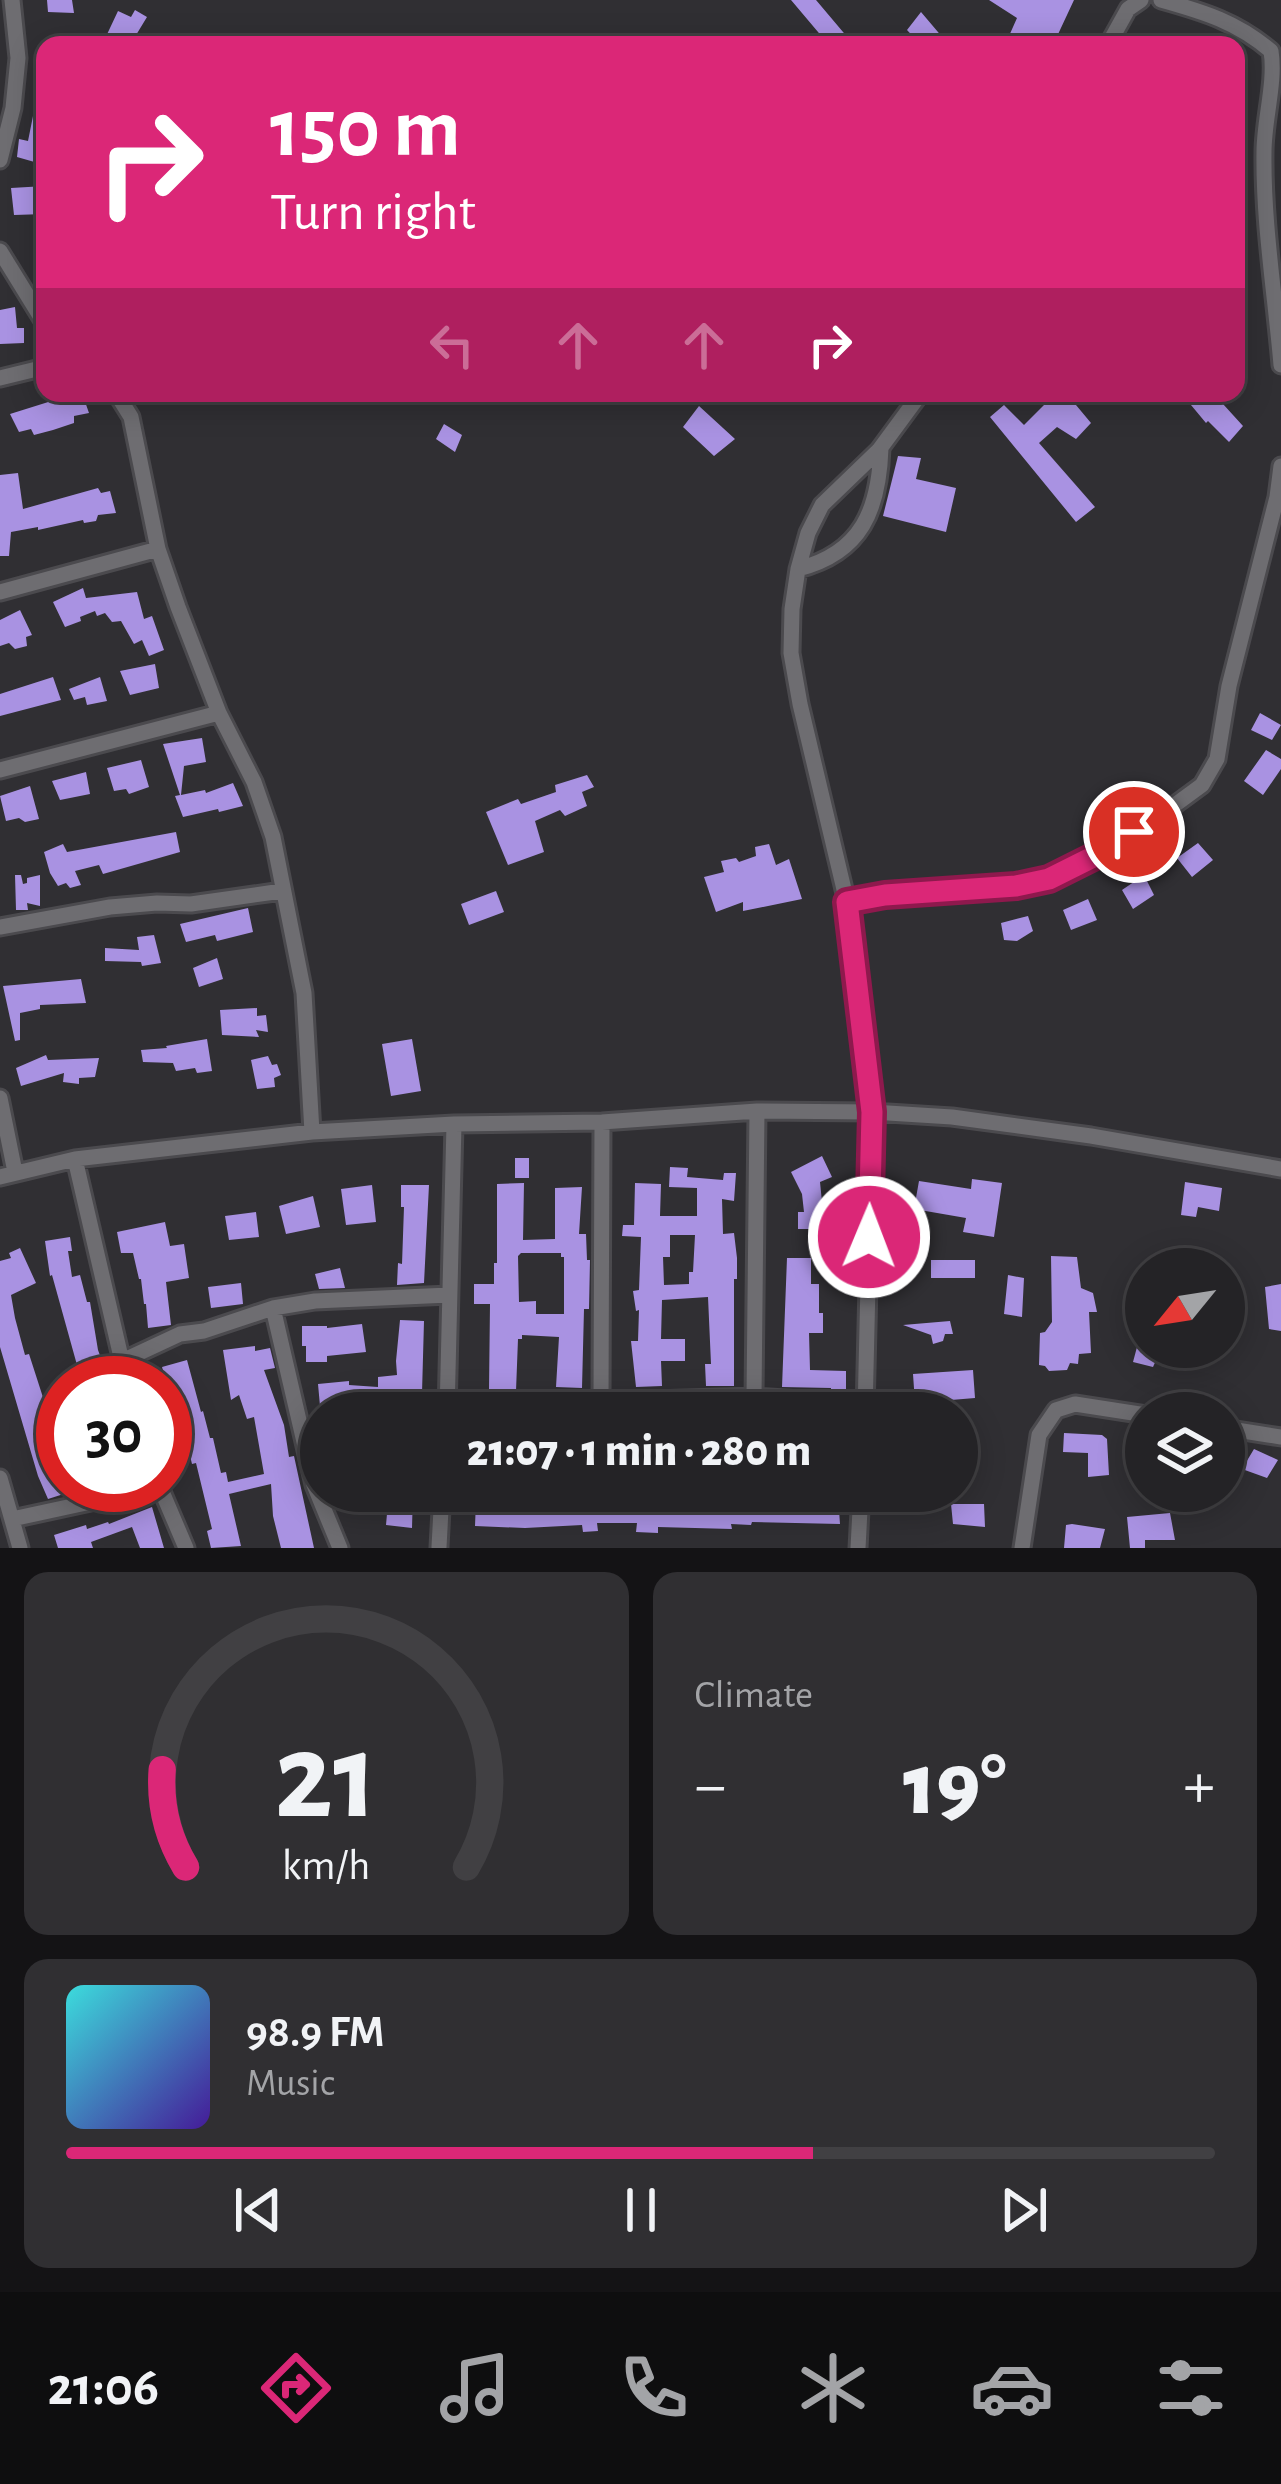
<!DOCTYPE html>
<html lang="en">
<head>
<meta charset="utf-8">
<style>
	:root { --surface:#242326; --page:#302f32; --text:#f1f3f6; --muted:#a3a4a7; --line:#414043; --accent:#db2777 }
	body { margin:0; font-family:"Alegreya Sans",sans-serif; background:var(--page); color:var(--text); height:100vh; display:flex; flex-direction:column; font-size:45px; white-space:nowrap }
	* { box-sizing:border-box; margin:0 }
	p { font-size:39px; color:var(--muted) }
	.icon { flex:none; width:66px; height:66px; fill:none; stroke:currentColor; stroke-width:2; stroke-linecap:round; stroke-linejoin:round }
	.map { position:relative; height:1548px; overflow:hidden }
	.side { display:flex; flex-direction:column; gap:24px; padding:24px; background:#141315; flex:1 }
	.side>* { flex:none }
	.guide { position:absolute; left:36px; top:36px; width:1209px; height:366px; border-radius:24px; box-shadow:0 6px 30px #0003,0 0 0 3px var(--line); background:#db2777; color:#fff; overflow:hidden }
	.needle { width:78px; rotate:240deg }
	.fabs { position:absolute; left:1125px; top:1248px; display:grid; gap:24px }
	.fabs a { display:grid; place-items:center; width:120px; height:120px; border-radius:50%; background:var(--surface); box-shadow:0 6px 30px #0003,0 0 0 3px var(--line); font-size:60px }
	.speed { position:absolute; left:36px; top:1356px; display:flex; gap:24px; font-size:60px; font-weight:700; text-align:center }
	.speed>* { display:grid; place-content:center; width:156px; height:156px; border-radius:50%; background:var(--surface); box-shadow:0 6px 30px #0003,0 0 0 3px var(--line); line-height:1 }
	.speed .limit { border:18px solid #d22; background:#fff; color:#111 }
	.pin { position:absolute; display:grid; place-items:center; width:102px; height:102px; color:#fff; margin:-51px; border:6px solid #fff; border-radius:50%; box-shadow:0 3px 12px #0007 }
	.me { position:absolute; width:132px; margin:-66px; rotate:1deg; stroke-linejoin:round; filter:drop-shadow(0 0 9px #0008) }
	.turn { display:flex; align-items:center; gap:42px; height:252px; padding:0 36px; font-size:54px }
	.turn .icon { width:156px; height:156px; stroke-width:2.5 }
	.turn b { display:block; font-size:84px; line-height:102px }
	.lanes { display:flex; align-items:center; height:114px; padding:0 36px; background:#0003; justify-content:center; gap:60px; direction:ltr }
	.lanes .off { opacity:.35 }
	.big { font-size:90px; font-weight:800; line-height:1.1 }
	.side .widget { flex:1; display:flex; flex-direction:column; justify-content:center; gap:18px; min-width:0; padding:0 42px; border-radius:24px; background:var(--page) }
	.side .dial { align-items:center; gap:0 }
	.dial svg { height:312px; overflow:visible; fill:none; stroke:var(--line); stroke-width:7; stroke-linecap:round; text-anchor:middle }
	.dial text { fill:var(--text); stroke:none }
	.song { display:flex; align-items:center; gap:36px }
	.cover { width:144px; height:144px; border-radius:18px; background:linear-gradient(135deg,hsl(180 70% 55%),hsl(260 70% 35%)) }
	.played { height:12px; border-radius:6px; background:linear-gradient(90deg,var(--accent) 65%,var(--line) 65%) }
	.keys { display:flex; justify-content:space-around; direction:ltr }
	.heat { display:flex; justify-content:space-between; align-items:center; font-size:66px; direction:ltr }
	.side .tiles { flex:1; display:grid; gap:24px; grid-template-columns:1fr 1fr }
	.widget:last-child { grid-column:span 2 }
	.trip { position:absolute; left:300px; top:1392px; width:678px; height:120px; border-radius:60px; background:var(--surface); box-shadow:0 6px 30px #0003,0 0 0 3px var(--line); font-weight:800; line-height:120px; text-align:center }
	.dock { display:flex; height:192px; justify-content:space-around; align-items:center; background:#0e0e0f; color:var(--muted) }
	.dock .icon { width:84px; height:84px }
	.dock .on { color:var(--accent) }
	.dock b { font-size:54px; color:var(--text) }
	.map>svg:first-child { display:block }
	.building { fill:#a992e2; fill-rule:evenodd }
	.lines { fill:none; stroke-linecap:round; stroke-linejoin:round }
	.minor-casing { stroke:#4b4a4e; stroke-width:21 }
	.minor { stroke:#6e6d71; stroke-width:15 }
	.route-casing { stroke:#8e194d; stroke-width:30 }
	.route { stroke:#db2777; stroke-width:21 }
</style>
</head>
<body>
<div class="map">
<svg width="1281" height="1548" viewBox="0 0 1281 1548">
	<rect width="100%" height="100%" fill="#302f33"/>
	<!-- building -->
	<path class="building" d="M47,0H72L74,13L48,12Z
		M791,0H816L854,45H829Z
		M989,0H1074L1053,45H1005L1017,18Z
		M135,10L147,17L130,45H102L118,11L131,17Z
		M921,12L949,45H921L907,30Z
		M33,116L45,119V165L17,157L19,139L28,141Z
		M45,186V214L14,215L11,188Z
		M15,307L17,328H24V343L0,344V310Z
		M77,393H82L89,413L74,416V423L53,430L34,435L31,429L19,432L10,414Z
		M1034,393H1066L1091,423L1076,439L1057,427L1039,443L1095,507L1076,522L990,417L1004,405L1024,425L1044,405Z
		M1181,393H1213L1243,426L1229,442L1208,421L1206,423Z
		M699,406L735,439L714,456L683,427Z
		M444,424L462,435L455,452L436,439Z
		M898,456L921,458L916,479L956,488L946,532L883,516Z
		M18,473L23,509L98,488L101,493L110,491L116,513L98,515L96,521L84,523L83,520L38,530V527L11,532L9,556H0V475Z
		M83,588L86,598L137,592L144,619L152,616L164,650L149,656L142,640L134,644L121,621L112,622L105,613L97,616L95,611L80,617L81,621L65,627L53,602Z
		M20,610L32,635L26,637L27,646L15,649L9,643L0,646V620Z
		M155,664L159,688L130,695L120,671Z
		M53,677L61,700L0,716V694Z
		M100,677L107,701L87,705L85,697L74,700L69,689Z
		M1260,713L1281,725L1272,740L1251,730Z
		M202,738L206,762L184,766L181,795L205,790L206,793L233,783L243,806L219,812L218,809L183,817L175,796L180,795L163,744Z
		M1266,750L1281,759V769L1263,795L1244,781Z
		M141,760L149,787L129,794L126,789L114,791L107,768Z
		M86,772L90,794L60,800L52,781Z
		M587,775L594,787L582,792L587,806L565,816L560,810L535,821L544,852L508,865L486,812L518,799L521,804L556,792L555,785Z
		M30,786L39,819L25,822L19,818L6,821L0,796Z
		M176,832L180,852L103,874L99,865L75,871L81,885L70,888L66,883L58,886L50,873L44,852L63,844L67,852Z
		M1198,843L1213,860L1192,877L1177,858Z
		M769,844L776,865L789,859L802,899L743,911V902L716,912L704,877L724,872L721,861L736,858L739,862L756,856L755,847Z
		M15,875H21L23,884L27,883V878L40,875V906L27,903L28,910H16Z
		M1144,875L1154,895L1133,909L1122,890Z
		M496,891L504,912L469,925L461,904Z
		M1088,899L1097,920L1071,930L1063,910Z
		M248,908L253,932L217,941L215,935L186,942L180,924Z
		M1028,916L1033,931L1017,941L1004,940L1001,923Z
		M154,935L161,963L142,966L141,962L105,961V948L139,950L137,937Z
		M217,958L223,979L199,987L193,968Z
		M81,979L86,1003L40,1005V1009L20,1013V1040L15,1041L3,986Z
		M257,1008V1016L266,1015L268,1032L256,1030L259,1037L222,1035L220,1010Z
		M207,1039L212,1071L197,1073L195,1068L176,1071L173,1063L143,1062L141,1050L167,1048L166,1046Z
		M412,1039L421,1091L391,1096L382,1044Z
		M46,1055L48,1060L99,1058L95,1077L79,1078V1084L63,1082L64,1073L21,1086L16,1068Z
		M268,1056L272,1065L277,1064L281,1075L274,1078L275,1087L257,1089L251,1060Z
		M822,1156L832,1177L820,1182L823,1212H828V1229H798V1212H804L802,1194L791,1172Z
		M515,1158H529V1178H515Z
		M670,1167L688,1168L687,1177L723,1180L724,1173H736L734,1201L722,1199L723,1234L734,1233L737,1258V1279H734V1386H706L705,1364H711L708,1297L662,1300L661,1339H685V1361H661L662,1386L636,1387L631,1341H638L639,1310L636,1311L633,1291L639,1290L641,1237L622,1236L623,1225H634L635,1183L661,1184L660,1216H697V1188L669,1187ZM670,1235H695L693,1272H689V1284L664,1285L663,1257H670Z
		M972,1179L1002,1183L994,1237L963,1232L966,1218L914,1209L919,1181L971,1189Z
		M1185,1182L1222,1188L1219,1211L1198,1207L1196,1217L1181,1215Z
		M524,1183L523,1240L555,1239V1188L582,1187L579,1234H586L587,1260H590L589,1309H584L582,1388L556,1387L559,1337L522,1335V1339H518L516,1391L489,1390L490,1304H474V1284H494V1263H497V1184ZM521,1253H561V1257H564V1314H536V1301L519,1302L518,1256Z
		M372,1185L376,1222L346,1225L341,1189Z
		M401,1185H429L424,1283L397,1285L398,1263L402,1264L404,1207H401Z
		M313,1196L320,1227L286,1234L279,1206Z
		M256,1212L259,1237L229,1240L225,1216Z
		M165,1222L170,1246L184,1244L189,1278L166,1282L171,1325L148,1328L146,1304H144L141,1279H139L133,1253H121L117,1232Z
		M70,1237L72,1251H68L72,1277L80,1275L87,1302H90L98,1350L110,1383H82L52,1275L50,1276L45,1241Z
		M20,1248L36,1283L11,1295L15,1318L25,1355L29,1354L49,1416L47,1417L63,1465V1485H92L48,1499L38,1476L0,1347V1261L11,1258L9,1253Z
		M1051,1256L1077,1257L1081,1288L1093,1293L1097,1312H1089L1091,1353L1079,1354L1078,1364L1070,1363L1067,1370L1049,1371L1045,1366L1039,1365L1040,1333L1045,1332L1052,1322Z
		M787,1258H811V1284H819V1313H823V1333H809L810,1370L846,1371V1391L831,1390V1388L782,1387Z
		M931,1260H975V1278H931Z
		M340,1268L345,1288L319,1289L315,1274Z
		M1008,1275L1024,1278L1022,1317L1004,1314Z
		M241,1283L243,1304L211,1308L208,1287Z
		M1281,1284V1331L1269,1329L1265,1287Z
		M400,1320L424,1321L422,1393H416V1413H369L370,1400L320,1406L318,1384L349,1381V1385L378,1387V1377L397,1375L396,1361Z
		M950,1321L953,1334H945L943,1341L933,1344L931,1335L903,1325Z
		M362,1324L366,1352L327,1356V1362H306V1346H302V1326H327V1328Z
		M255,1346V1351L270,1348L275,1368L264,1370L284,1425L289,1457L294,1456L314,1548H281L273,1516L271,1484L229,1494L241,1546L211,1548L207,1531L212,1529L196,1463L192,1464L179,1411L175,1412L162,1367L187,1360L201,1412L203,1411L210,1438H213L221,1473L226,1472L228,1482L264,1474L254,1417L247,1419L239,1395L231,1400L223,1350Z
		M1137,1347H1162L1153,1367L1133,1362Z
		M973,1370L975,1398L915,1403L913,1374Z
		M1064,1433L1102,1435L1107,1439L1109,1475L1088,1477V1453L1063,1452Z
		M957,1434L976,1436L977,1472L957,1469Z
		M1254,1449L1278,1460L1267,1478L1242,1469Z
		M389,1491H413L412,1528L386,1525Z
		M603,1491H642V1498L659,1501L726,1502V1491H739L740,1499L767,1501V1498L819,1500L838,1496L840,1524L752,1522L751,1525L731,1524L732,1529L658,1527V1533L636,1532L637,1523H597L598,1531L583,1532L582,1525L525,1528L475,1526L476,1500L528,1502L554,1499V1495L574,1494V1503L603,1501Z
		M951,1504H984L985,1527L953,1524Z
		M152,1507L164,1548H140L132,1527L91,1542L93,1548H58L54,1535L86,1525L87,1529L108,1522L109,1524Z
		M1170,1513L1175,1540H1145V1548H1130L1127,1517Z
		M1072,1524L1105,1529L1100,1548H1064L1066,1525Z"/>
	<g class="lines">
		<!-- minor casing -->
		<g class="minor-casing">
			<path id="minor" d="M1161,0C1204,12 1237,22 1271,51C1276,82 1264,119 1264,152C1263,223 1275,294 1281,365
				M1108,45L1128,9L1141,0
				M0,160L13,108L18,58L12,0
				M0,251L45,324
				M0,378L45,367
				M116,393L131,417L158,549L178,607L219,713L254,782L273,837L304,993L312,1132
				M798,569C862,553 879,509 881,448
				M0,592L158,549
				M0,770L219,713
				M847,902L885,895L1016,886L1049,879L1099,854L1168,810L1202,785L1217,759L1229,686L1277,497L1281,466
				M0,927L110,907L157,903L191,904L282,891
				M0,1098L15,1172
				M75,1159L127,1383
				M0,1177L75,1159L312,1132L454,1124L602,1122L757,1111L872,1112L952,1117L1091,1136L1281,1169
				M273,1308L314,1485L340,1548
				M120,1362L180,1334L204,1331L273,1308L315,1301L449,1295
				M754,1397L757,1111
				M601,1403L602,1122
				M447,1406L754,1397L865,1404
				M447,1413L454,1124
				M865,1413L872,1112L847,902L800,704L791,653L792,609L798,569L808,533L822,505L879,450L921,393
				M1224,1428L1281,1437
				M0,1478L20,1548
				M12,1519L160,1487L186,1548
				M439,1547L442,1491
				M858,1548L861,1491
				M1022,1548L1039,1435L1056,1410L1075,1404L1146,1415"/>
		</g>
		<!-- minor -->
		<use href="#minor" class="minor"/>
	</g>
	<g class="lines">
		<!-- route casing -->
		<g class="route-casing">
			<path id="route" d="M869,1237L872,1112L847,902L885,895L1016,886L1049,879L1099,854L1134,832"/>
		</g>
		<!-- route -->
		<use href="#route" class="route"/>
	</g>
</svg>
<div class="fabs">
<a><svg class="needle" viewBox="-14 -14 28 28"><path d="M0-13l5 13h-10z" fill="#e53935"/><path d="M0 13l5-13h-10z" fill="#a3a4a7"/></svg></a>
<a><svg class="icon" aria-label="layers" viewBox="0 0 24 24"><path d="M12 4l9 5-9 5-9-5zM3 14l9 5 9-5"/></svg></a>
</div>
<div class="speed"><div class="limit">30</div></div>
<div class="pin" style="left:1134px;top:832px;background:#d93025"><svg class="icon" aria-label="arrive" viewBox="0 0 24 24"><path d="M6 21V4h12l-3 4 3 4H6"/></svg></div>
<svg class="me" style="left:869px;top:1237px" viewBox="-20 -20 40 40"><circle r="17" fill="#db2777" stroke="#fff" stroke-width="3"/><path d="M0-11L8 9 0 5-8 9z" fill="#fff"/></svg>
<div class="trip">21:07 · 1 min · 280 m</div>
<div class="guide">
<div class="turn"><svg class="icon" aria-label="right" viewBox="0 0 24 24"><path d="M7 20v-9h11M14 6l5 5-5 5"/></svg><div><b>150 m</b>Turn right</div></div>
<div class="lanes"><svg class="icon off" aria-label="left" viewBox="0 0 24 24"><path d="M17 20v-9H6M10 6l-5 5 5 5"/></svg><svg class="icon off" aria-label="ahead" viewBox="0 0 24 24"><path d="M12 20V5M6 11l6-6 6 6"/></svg><svg class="icon off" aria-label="ahead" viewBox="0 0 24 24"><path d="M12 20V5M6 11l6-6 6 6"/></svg><svg class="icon" aria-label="right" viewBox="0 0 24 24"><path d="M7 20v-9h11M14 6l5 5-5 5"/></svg></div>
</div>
</div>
<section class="side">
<div class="tiles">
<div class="widget dial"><svg viewBox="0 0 100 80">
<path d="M14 69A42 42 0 1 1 86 69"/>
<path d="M14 69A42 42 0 0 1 8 44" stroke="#db2777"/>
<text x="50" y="56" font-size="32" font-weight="700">21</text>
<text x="50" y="72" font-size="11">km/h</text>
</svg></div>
<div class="widget"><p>Climate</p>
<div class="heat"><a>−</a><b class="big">19°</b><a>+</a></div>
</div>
<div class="widget">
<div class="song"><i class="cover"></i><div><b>98.9 FM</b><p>Music</p></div></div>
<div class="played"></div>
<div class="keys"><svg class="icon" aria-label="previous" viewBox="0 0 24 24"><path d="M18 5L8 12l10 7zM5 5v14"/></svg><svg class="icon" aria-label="pause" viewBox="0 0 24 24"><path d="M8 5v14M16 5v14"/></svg><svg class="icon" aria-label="next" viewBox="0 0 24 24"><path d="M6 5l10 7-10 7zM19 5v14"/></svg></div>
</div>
</div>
</section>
<nav class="dock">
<b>21:06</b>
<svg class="icon on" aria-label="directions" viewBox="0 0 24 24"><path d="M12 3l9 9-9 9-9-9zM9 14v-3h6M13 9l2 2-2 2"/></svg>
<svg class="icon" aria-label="music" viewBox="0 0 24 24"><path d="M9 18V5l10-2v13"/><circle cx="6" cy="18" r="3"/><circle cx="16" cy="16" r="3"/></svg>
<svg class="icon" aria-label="phone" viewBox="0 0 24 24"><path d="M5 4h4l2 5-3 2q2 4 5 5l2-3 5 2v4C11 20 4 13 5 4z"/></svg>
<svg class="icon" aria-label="climate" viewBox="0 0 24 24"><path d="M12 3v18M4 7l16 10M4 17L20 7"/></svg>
<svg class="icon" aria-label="car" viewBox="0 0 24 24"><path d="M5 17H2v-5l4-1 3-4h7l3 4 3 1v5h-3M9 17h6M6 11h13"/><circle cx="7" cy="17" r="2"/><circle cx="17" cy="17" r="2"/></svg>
<svg class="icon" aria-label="filters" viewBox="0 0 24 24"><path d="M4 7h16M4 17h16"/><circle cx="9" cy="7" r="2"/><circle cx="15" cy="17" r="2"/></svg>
</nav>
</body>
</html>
